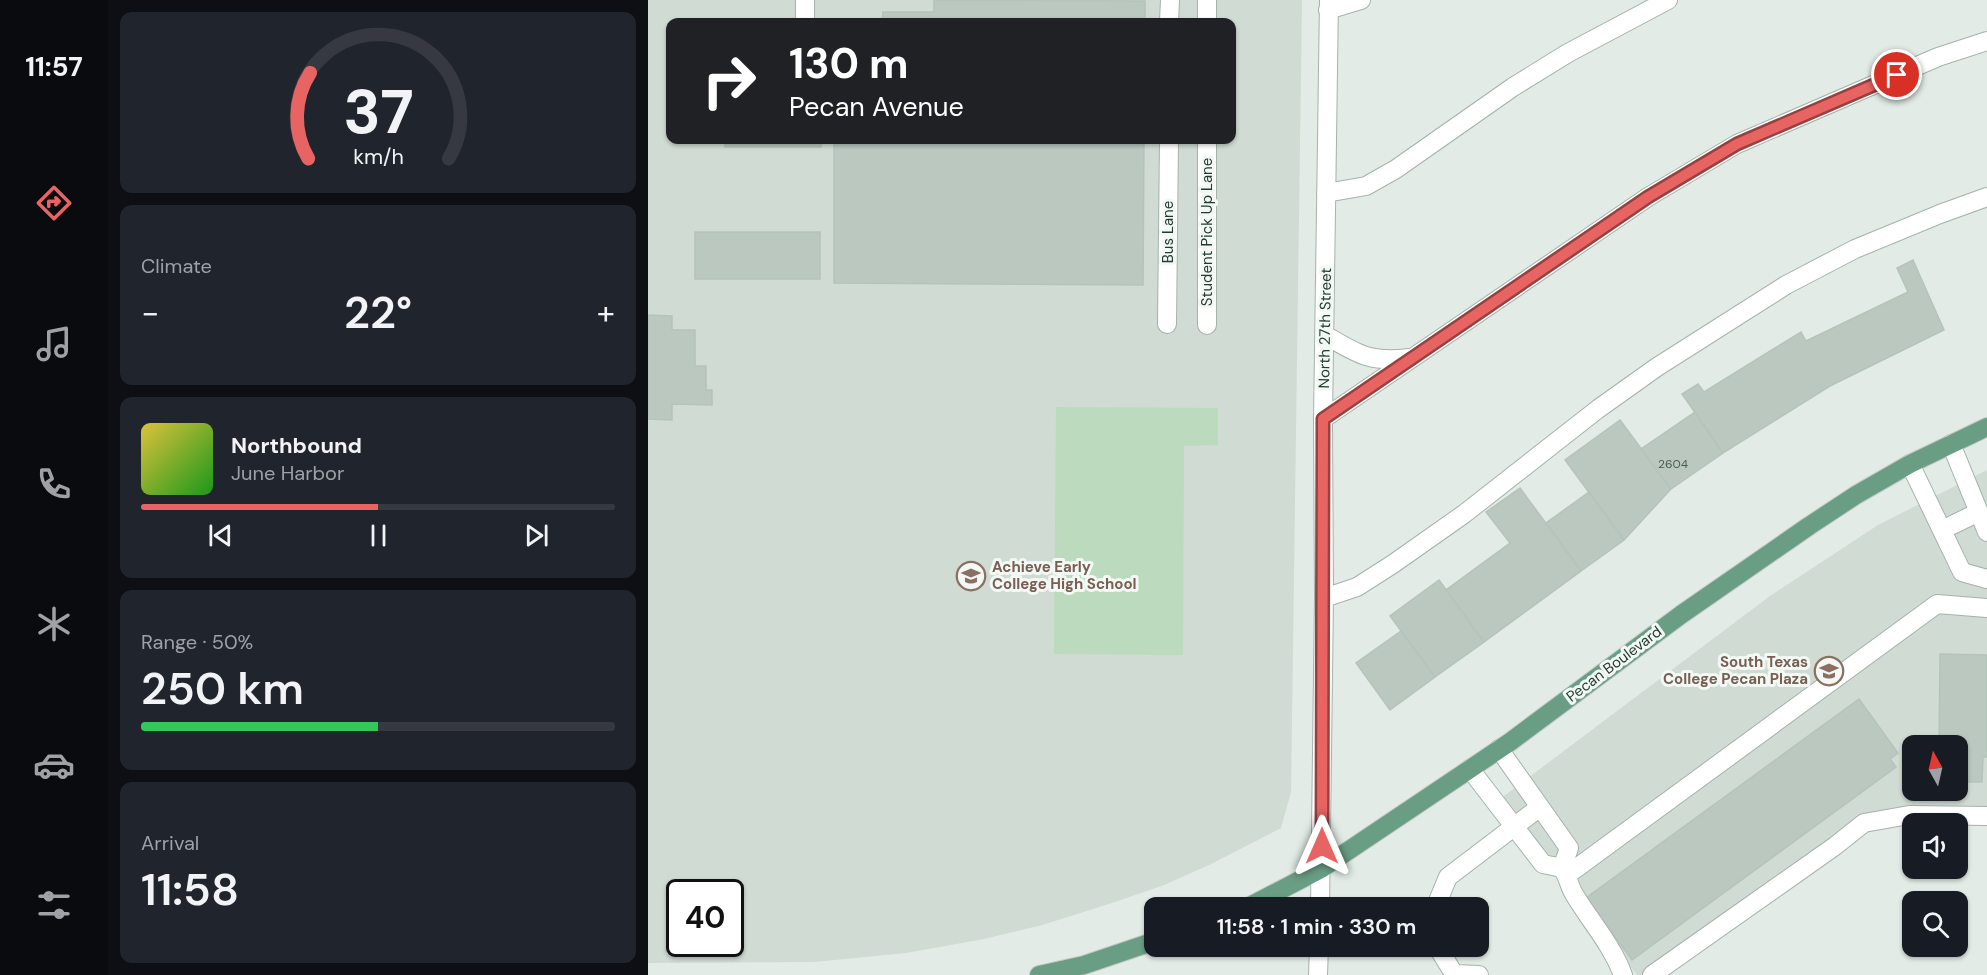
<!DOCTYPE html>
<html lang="en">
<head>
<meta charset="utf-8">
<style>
	:root { --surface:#171b24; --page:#20242c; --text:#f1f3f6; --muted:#9ea1a6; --line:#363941; --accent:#e76463 }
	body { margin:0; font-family:"DM Sans",sans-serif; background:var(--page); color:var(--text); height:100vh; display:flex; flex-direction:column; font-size:22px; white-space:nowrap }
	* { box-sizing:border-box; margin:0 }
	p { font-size:20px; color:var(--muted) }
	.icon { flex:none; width:33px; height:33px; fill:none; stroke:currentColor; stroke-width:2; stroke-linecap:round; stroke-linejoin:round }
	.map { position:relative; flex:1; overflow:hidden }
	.side { display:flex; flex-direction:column; gap:12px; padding:12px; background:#0d0f14; width:540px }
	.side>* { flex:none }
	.hud { position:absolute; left:18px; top:18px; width:570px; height:126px; border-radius:12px; box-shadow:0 2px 4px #0004; background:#202124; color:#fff; overflow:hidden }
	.needle { width:39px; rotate:352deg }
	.controls { position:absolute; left:1254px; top:735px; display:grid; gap:12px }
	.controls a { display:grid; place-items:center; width:66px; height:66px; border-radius:12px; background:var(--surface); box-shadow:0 2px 4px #0004; font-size:30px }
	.speed { position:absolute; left:18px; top:879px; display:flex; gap:12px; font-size:30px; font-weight:700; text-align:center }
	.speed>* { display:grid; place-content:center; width:78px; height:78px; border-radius:50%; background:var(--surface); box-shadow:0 2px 4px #0004; line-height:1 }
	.speed .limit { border:3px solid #111; border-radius:9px; background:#fff; color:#111 }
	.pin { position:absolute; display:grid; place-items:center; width:51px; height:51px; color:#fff; margin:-26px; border:3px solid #fff; border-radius:50%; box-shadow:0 2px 6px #0007 }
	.me { position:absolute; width:66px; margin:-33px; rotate:0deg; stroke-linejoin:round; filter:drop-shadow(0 0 4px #0008) }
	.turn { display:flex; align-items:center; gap:21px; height:126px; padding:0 24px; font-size:27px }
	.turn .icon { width:78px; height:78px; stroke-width:2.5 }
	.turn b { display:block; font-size:42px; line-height:51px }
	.big { font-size:45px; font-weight:600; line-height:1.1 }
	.side .card { flex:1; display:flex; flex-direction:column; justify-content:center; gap:9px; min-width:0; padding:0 21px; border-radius:12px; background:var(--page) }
	.side .dial { align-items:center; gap:0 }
	.dial svg { height:156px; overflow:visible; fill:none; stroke:var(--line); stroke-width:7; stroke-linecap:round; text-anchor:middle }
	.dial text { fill:var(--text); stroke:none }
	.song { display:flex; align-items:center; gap:18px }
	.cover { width:72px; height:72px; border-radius:9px; background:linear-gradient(135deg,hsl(50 70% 55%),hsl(120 70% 35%)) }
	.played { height:6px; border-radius:3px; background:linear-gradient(90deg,var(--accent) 50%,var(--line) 50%) }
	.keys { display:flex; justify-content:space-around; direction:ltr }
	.heat { display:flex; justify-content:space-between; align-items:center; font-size:33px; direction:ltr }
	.charge { height:9px; border-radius:4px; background:linear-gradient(90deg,#34c759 50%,var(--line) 0) }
	.trip { position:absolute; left:496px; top:897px; width:345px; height:60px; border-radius:12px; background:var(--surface); box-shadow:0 2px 4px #0004; font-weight:600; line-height:60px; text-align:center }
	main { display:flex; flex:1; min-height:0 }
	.tab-bar { display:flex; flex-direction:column; width:108px; justify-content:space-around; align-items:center; background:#090b0e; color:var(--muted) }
	.tab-bar .icon { width:42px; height:42px }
	.tab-bar .selected { color:var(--accent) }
	.tab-bar b { font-size:27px; color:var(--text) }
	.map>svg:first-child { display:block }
	.built { fill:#d0dbd3; fill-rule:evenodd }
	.green { fill:#bcdabd }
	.building { fill:#bac8c0; stroke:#b5c4ba; stroke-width:1.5 }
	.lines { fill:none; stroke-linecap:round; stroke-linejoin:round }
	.minor-casing { stroke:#a5b2ab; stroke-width:20 }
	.major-casing { stroke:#c1c8c5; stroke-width:20 }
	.minor { stroke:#fff; stroke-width:18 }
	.major { stroke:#699d84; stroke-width:18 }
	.route-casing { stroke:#964140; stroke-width:15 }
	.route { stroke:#e76463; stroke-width:10 }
	.labels { text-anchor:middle; stroke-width:6; stroke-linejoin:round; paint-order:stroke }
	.number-label { font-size:12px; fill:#495e53 }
	.street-label { font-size:15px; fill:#233a2f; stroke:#f2f8f3 }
	.education-label { font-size:15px; font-weight:bold; fill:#785e54; stroke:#f2f8f3; text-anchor:start }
</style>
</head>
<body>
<main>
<nav class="tab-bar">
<b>11:57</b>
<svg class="icon selected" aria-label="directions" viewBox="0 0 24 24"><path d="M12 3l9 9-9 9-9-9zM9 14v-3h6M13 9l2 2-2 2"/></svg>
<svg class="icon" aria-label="music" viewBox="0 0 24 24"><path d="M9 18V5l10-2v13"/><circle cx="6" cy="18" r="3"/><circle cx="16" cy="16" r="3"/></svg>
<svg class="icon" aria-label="phone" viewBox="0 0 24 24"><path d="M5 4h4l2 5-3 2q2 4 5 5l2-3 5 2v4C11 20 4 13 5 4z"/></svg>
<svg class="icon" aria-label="climate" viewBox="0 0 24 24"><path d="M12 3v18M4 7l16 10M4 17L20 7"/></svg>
<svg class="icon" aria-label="car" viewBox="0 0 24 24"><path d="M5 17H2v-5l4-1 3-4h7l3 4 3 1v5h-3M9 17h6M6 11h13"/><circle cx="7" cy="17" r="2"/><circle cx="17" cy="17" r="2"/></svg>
<svg class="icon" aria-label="filters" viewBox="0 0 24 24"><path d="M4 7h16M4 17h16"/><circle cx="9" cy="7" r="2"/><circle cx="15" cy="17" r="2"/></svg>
</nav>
<section class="side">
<div class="card dial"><svg viewBox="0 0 100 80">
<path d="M14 69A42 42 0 1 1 86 69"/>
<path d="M14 69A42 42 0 0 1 15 25" stroke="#e76463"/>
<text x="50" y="56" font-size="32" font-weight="700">37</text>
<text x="50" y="72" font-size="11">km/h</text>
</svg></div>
<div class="card"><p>Climate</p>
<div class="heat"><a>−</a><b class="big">22°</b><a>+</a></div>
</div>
<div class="card">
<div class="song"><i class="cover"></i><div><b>Northbound</b><p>June Harbor</p></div></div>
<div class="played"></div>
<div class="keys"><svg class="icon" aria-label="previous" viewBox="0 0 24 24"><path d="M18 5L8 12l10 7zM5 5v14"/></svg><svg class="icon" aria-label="pause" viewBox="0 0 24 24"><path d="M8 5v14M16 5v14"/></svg><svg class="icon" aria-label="next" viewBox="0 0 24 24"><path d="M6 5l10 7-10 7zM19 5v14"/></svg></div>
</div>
<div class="card"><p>Range · 50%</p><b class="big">250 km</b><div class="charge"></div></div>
<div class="card"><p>Arrival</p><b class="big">11:58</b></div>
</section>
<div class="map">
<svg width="1339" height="975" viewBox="0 0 1339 975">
	<rect width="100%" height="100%" fill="#e2ebe5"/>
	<!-- built -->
	<path class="built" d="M0,0H654L643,792L633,828L561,865L516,885L464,903L394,925L336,939L258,953L166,962L0,963ZM22,22H584V140H22ZM32,892H82V944H32Z
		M1339,470V818L1226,822L1007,975H989L852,799L1122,596L1230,525ZM1264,746H1310V790H1264Z"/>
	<!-- green -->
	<path class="green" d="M408,407L570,408V445L536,446L535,655L406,654Z"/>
	<!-- building -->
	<path class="building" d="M286,0L497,1V22H234L235,12H286Z
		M77,140H173V147H77Z
		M186,140H496L495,285L186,283Z
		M47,232H172V279H47Z
		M1265,260L1296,330L1182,386L1075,453L1034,394L1050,384L1056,392L1153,332L1158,341L1260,292L1249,268Z
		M0,315L24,316V330H47V366H58V390H64V405L24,404V420L0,419Z
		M1047,412L1075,453L1023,489L993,449Z
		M972,420L1023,489L976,540L917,460Z
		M872,488L933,571L836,642L798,590L862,543L838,512Z
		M941,492L976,540L933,571L898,523Z
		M791,580L836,642L787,677L742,616Z
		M753,631L787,677L742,710L708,663Z
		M1292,654L1339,655V757H1335L1334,782H1310V746H1291Z
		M1211,699L1250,753L1242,759L1248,767L984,960L938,898Z"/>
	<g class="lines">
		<!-- minor casing -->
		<g class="minor-casing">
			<path id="minor" d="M680,10L713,0
				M157,22V0
				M521,22L522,0
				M559,22V0
				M678,193L718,186L748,169L865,87L920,53L1020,0
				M519,324L521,140
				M559,325V140
				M677,335C710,354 721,363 761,358
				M675,419L1000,197L1089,144L1290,57L1339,41
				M1303,444L1339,532
				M1262,464L1314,572L1339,579
				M1294,530L1331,512
				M676,598L709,587L745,564L816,514L950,409L1009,367L1138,285L1207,249L1292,214L1339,197
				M851,749L921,848L914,868
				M822,769L895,864L914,868C920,876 921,886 926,894C942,921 964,945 975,975
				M919,875L1289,604L1339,608
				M672,908L676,598L675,419L681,0
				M787,908L800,877L892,807
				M789,946L806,974L831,975
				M670,975L671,946
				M1004,975L1187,846L1216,823L1261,815L1339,816"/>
		</g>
		<!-- major casing -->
		<g class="major-casing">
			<path id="major" d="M598,908L673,869L822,769L862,742L1034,614L1161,526L1208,495L1262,464L1339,427
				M391,975L436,965L507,941"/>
		</g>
		<!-- minor -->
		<use href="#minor" class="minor"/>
		<!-- major -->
		<use href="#major" class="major"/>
	</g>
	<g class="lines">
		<!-- route casing -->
		<g class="route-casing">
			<path id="route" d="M674,846L675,419L1000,197L1089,144L1249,75"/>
		</g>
		<!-- route -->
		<use href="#route" class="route"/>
	</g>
	<!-- icons -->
	<defs>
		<g id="school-ring" transform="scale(1.5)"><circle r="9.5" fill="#f2f8f3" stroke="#8d6e63" stroke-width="1.5"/><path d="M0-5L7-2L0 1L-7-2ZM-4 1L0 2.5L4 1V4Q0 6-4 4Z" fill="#8d6e63"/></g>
		<g id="university-ring" transform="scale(1.5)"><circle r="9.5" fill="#f2f8f3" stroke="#8d6e63" stroke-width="1.5"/><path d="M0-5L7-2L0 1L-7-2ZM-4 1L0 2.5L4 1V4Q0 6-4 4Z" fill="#8d6e63"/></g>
	</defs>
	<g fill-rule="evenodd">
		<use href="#school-ring" x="323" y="576"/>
		<use href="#university-ring" x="1181" y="671"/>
	</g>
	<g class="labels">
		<!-- number labels -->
		<g class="number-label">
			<text x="1025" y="468">2604</text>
		</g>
		<!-- street labels -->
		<g class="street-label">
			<text transform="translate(520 232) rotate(-90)" y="5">Bus Lane</text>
			<text transform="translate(559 232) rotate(-90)" y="5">Student Pick Up Lane</text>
			<text transform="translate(677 328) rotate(-89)" y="5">North 27th Street</text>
			<text transform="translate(966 664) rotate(-37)" y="5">Pecan Boulevard</text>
		</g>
		<!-- education labels -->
		<g class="education-label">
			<text x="344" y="572">Achieve Early<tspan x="344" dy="17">College High School</tspan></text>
			<text x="1160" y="667" text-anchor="end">South Texas<tspan x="1160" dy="17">College Pecan Plaza</tspan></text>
		</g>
	</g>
</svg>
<div class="controls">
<a><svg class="needle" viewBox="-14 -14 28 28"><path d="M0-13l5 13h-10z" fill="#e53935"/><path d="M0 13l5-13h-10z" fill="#9ea1a6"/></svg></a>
<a><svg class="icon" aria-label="sound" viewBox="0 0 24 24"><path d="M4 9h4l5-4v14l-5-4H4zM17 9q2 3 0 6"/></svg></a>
<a><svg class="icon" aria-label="search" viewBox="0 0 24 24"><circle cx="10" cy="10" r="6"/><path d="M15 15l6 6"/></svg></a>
</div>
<div class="speed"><div class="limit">40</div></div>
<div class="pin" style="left:1249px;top:75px;background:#d93025"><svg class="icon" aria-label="arrive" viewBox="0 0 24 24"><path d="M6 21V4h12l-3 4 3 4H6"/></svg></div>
<svg class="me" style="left:674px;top:846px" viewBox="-20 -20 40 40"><path d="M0-17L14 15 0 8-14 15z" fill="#e76463" stroke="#fff" stroke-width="4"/></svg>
<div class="trip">11:58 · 1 min · 330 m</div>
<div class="hud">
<div class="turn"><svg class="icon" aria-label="right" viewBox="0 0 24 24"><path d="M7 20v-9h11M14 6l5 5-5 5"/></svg><div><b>130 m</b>Pecan Avenue</div></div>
</div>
</div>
</main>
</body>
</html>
